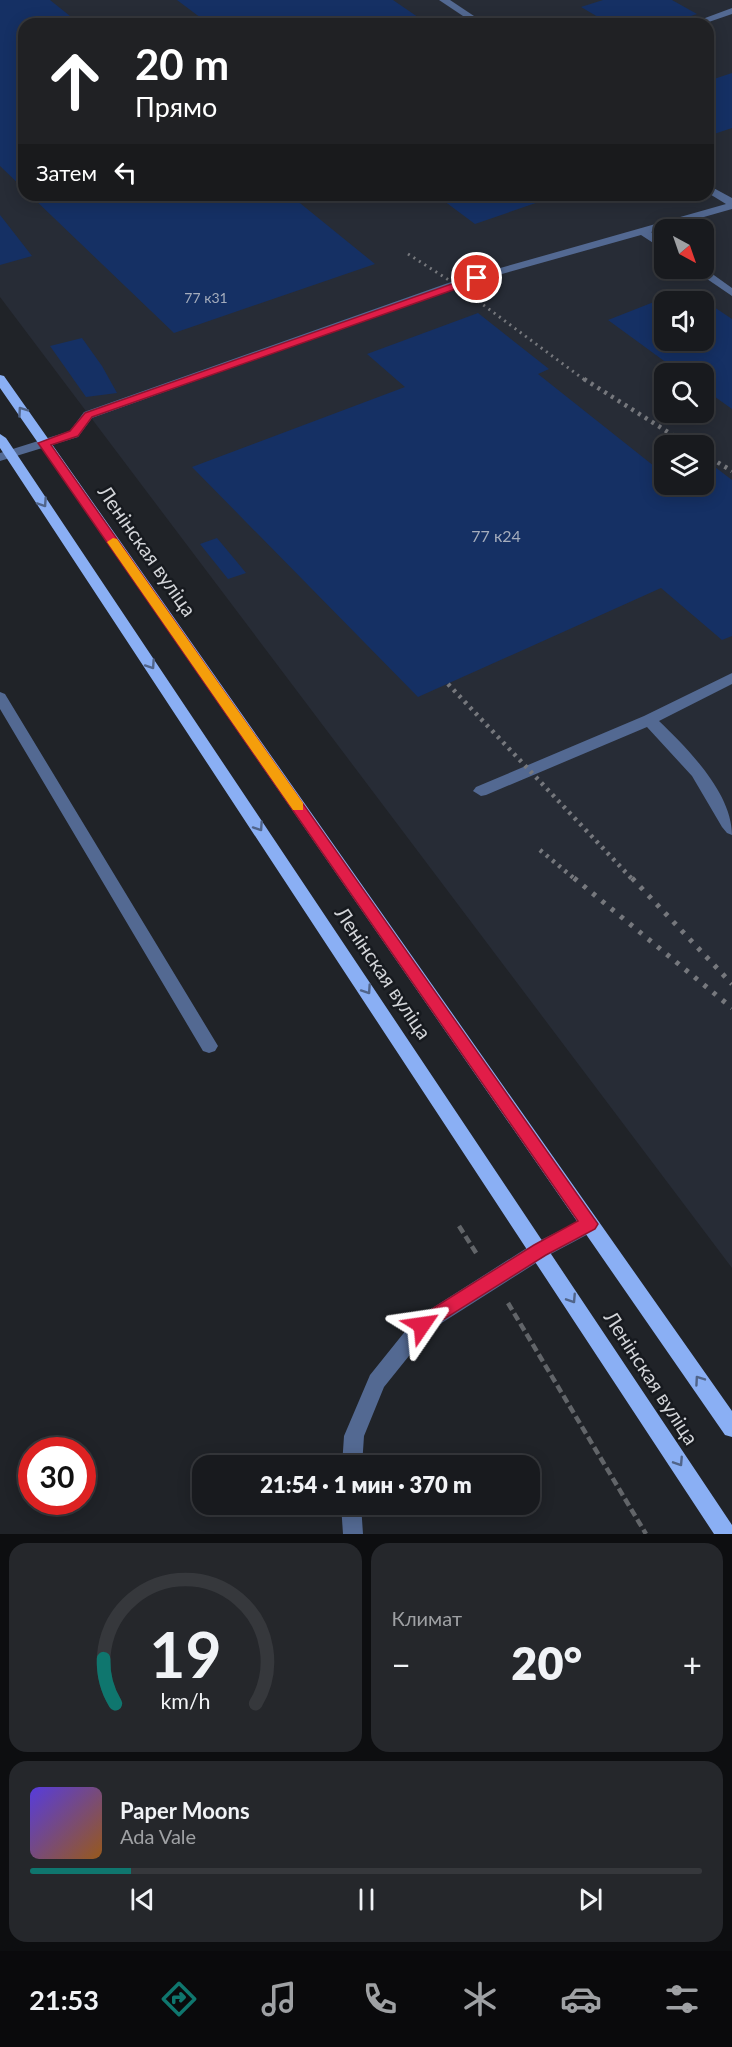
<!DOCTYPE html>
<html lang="ru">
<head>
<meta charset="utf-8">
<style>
	:root { --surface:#181a1e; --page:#25272b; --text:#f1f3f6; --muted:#9fa1a4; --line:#36383c; --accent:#0f766e }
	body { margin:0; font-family:Lato,sans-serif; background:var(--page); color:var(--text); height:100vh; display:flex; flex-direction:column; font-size:22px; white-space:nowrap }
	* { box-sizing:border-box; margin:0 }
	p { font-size:20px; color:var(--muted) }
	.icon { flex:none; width:33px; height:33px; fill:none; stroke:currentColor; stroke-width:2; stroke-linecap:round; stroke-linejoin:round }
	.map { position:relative; height:1534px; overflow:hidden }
	.side { display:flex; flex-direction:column; gap:9px; padding:9px; background:#0d0e10; flex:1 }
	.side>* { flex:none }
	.hud { position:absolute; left:18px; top:18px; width:696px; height:183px; border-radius:18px; box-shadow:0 3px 15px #0003,0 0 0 2px var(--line); background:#202124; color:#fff; overflow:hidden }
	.needle { width:39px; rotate:140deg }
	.controls { position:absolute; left:654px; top:219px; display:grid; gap:12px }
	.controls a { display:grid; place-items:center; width:60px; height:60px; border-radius:12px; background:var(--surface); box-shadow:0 3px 15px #0003,0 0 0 2px var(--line); font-size:30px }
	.speed { position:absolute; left:18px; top:1437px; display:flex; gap:12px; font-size:30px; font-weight:700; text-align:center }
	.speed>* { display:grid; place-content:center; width:78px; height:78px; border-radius:50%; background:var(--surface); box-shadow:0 3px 15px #0003,0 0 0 2px var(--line); line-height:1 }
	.speed .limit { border:9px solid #d22; background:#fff; color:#111 }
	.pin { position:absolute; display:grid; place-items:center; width:51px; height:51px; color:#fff; margin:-26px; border:3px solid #fff; border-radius:50%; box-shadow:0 2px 6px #0007 }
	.me { position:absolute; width:66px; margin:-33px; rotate:58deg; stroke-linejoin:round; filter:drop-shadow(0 0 4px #0008) }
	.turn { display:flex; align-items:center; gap:21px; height:126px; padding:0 18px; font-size:27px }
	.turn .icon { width:78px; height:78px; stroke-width:2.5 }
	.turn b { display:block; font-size:42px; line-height:51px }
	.then { display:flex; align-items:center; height:57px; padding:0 18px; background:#0003; gap:12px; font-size:22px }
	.big { font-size:45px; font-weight:800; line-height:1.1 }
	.side .card { flex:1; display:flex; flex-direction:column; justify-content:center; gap:9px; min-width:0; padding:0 21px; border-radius:18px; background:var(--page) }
	.side .dial { align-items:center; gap:0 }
	.dial svg { height:156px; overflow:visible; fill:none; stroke:var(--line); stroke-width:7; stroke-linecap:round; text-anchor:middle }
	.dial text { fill:var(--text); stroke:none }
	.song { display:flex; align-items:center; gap:18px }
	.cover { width:72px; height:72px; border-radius:9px; background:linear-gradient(135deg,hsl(250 70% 55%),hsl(30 70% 35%)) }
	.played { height:6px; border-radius:3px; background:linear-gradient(90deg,var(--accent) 15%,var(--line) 15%) }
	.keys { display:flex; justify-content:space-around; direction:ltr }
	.heat { display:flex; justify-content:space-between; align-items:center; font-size:33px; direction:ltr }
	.side .tiles { flex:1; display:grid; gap:9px; grid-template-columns:1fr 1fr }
	.card:last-child { grid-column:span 2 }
	.trip { position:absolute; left:192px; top:1455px; width:348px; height:60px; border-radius:18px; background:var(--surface); box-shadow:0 3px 15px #0003,0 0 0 2px var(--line); font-weight:800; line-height:60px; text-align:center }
	.menu { display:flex; height:96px; justify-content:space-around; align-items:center; background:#0a0a0c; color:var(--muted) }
	.menu .icon { width:42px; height:42px }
	.menu .on { color:var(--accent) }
	.menu b { font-size:27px; color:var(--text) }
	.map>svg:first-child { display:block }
	.built { fill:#272c36; fill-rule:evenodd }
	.building { fill:#153064; fill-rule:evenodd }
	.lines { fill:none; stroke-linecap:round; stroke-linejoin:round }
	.path { stroke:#626569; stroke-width:4.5; stroke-dasharray:8 4; stroke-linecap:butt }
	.minor { fill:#536992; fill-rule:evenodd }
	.major { fill:#8aaff4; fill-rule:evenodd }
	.rail-far2 { stroke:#76787d; stroke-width:3; stroke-dasharray:2 4.5; stroke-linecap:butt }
	.rail-far1 { stroke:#76787d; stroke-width:4.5; stroke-dasharray:3 5; stroke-linecap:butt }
	.rail { stroke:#76787d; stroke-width:5; stroke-dasharray:4 8; stroke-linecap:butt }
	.oneway { stroke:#50648a }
	.route { fill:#e11d48; stroke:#92132f; stroke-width:1.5 }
	.slow { fill:#f59e0b }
	.labels { text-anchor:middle; stroke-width:5; stroke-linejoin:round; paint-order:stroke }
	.far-number-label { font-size:14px; fill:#a4acbc }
	.number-label { font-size:16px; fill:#a4acbc }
	.street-label { font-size:20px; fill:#d3d5d9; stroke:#171a1f }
</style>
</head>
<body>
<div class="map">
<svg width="732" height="1534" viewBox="0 0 732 1534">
	<rect width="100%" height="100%" fill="#202328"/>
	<!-- built -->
	<path class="built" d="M0,0H732V1268L0,297ZM24,24H708V195H24ZM664,230H704V268H664ZM664,302H704V340H664ZM664,374H704V412H664ZM664,446H704V484H664Z"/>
	<!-- building -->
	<path class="building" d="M0,0H50L80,24H24V189L0,166Z
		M177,0H393L428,24H209Z
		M603,0H672L697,14L666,24H610L581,7Z
		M732,73V128L708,136V81Z
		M30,195H290L375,264L174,333Z
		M436,195H559L475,224Z
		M0,215L4,220L32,256L0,265Z
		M687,289L732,319V409L704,389V374H682L608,320ZM664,302H704V340H664Z
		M478,313L549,369L538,374L664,474V484H704V472L715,467L732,480V636L722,640L661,588L418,697L192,467L405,387L367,354Z
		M82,338L102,366L117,393L86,397L50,346Z
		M217,538L232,556L246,573L228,579L200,544Z"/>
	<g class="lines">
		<!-- path -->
		<path class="path" d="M459,1226L478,1256
			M508,1303L646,1534"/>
		<!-- minor -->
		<path class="minor" d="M439,0H450L486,24H475Z
			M732,8V14L703,24H689Z
			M708,185L732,198V209L651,232L664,242V250L641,235L459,286L92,418L78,437L0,461V453L70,431L84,412L451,282L726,204L708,193Z
			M691,268H704L732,288V296Z
			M732,673V684L659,721C688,749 732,793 732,835L727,833L722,827L692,776L647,727L486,795L481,796L473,791L476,787L644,716Z
			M0,692L5,694L215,1041L218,1046L215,1051L209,1053L203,1051L0,709Z
			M589,1216L596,1218L598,1224L596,1230L547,1256L429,1331L384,1387L364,1436L362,1466H342L344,1436L370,1375L415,1319L533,1244Z
			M341,1504H361L363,1534H343Z"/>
		<!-- major -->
		<path class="major" d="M0,375L4,376L732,1411V1437L725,1435L0,388Z
			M0,434L6,438L732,1525V1534H714L0,448Z"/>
		<!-- rail-far2 -->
		<path class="rail-far2" d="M408,254L455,284L586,381"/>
		<!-- rail-far1 -->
		<path class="rail-far1" d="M584,379L690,446
			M704,454L732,471
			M448,684L633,880
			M540,850L576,880"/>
		<!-- rail -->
		<path class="rail" d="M574,878L732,1008
			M632,878L732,984"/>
	</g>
	<!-- one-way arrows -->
	<defs><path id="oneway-chevron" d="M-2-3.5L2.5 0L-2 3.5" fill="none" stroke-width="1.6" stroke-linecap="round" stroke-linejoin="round" transform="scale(1.5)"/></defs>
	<g class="oneway">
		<use href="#oneway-chevron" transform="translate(22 411) rotate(-125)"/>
		<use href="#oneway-chevron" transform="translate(43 503) rotate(56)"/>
		<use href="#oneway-chevron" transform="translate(151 665) rotate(56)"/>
		<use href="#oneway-chevron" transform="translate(259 827) rotate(56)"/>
		<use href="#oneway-chevron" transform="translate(367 990) rotate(56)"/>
		<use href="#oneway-chevron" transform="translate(572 1299) rotate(57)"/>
		<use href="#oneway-chevron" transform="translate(699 1380) rotate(-125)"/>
		<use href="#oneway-chevron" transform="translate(679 1462) rotate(57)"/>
	</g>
	<!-- route -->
	<path class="route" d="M477,275L483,278L481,280L92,417L78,436L51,445L598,1224L595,1229L546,1255L422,1333L416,1330L414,1325L416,1319L534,1245L578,1221L38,443L70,431L85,413Z"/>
	<!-- slow -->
	<path class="slow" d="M113,538L117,539L303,803V810H293L107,542Z"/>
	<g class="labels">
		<!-- far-number labels -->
		<g class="far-number-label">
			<text x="206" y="303">77 к31</text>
		</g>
		<!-- number labels -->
		<g class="number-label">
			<text x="496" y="542">77 к24</text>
		</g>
		<!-- street labels -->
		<g class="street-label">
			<text transform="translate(147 551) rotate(55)" y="7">Ленінская вуліца</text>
			<text transform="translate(383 973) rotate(56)" y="7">Ленінская вуліца</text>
			<text transform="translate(651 1378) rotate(57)" y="7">Ленінская вуліца</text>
		</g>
	</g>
</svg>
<div class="controls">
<a><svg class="needle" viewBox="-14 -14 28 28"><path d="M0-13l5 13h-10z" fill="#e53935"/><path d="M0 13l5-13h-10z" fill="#9fa1a4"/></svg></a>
<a><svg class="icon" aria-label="sound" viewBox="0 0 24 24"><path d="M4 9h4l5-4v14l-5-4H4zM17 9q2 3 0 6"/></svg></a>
<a><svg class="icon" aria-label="search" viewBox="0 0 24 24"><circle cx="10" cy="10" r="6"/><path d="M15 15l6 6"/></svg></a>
<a><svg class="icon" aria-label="layers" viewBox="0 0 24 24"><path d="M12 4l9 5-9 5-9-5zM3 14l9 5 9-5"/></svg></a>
</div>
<div class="speed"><div class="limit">30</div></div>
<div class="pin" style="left:477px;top:278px;background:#d93025"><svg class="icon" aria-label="arrive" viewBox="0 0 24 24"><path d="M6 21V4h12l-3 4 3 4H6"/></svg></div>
<svg class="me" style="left:422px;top:1325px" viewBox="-20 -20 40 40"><path d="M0-17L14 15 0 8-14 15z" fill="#e11d48" stroke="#fff" stroke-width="4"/></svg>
<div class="trip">21:54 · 1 мин · 370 m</div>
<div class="hud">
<div class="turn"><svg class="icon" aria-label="ahead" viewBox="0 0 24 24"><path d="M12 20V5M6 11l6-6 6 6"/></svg><div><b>20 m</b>Прямо</div></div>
<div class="then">Затем<svg class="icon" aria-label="left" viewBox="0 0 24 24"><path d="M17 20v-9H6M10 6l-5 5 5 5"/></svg></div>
</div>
</div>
<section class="side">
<div class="tiles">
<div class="card dial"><svg viewBox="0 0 100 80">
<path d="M14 69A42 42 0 1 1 86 69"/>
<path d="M14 69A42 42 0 0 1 8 46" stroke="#0f766e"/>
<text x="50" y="56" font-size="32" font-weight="700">19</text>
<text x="50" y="72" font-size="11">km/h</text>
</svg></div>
<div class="card"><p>Климат</p>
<div class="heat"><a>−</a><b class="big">20°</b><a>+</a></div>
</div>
<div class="card">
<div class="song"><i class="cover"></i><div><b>Paper Moons</b><p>Ada Vale</p></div></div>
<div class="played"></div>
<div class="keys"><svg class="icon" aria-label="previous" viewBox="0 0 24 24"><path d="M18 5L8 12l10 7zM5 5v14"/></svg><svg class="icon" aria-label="pause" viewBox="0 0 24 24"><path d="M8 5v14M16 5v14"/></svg><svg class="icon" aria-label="next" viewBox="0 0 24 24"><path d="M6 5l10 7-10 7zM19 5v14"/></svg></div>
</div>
</div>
</section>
<nav class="menu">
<b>21:53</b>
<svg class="icon on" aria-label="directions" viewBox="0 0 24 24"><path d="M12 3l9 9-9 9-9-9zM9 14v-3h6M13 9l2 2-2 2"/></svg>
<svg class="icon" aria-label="music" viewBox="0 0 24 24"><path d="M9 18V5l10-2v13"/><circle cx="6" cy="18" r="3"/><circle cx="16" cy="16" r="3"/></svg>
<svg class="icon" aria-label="phone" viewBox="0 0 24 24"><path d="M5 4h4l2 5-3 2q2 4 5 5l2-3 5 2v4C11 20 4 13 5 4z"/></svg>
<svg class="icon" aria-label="climate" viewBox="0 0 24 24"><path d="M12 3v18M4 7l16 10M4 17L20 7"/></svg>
<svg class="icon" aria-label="car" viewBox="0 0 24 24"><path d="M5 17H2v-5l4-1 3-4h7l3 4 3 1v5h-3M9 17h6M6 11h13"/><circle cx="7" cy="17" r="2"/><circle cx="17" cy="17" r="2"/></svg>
<svg class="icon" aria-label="filters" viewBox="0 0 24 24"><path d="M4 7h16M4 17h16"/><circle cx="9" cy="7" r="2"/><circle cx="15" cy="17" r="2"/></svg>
</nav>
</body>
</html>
